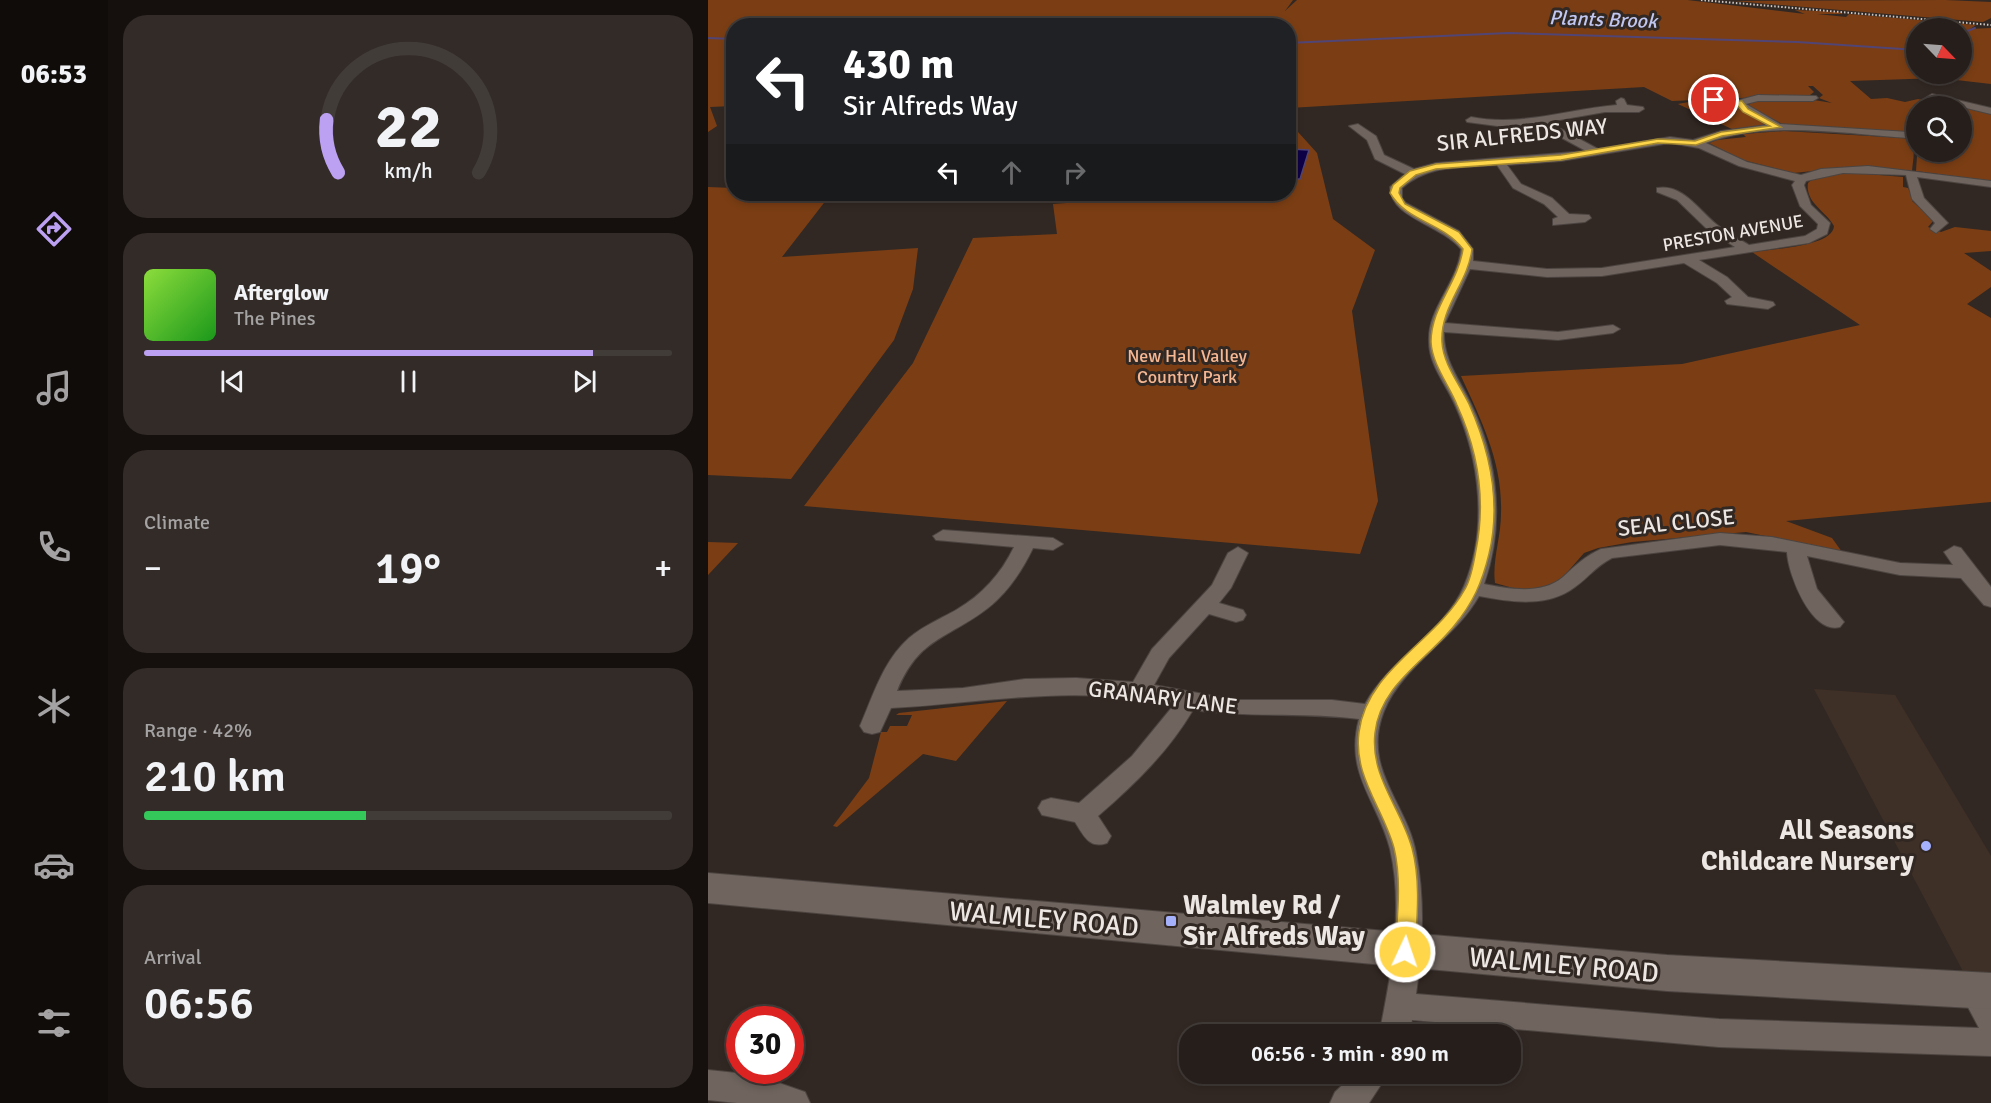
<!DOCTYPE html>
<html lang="en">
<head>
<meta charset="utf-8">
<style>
	:root { --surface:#261e1a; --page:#322b27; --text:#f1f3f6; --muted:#a4a2a2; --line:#423c39; --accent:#bca0f2 }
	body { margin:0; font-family:Signika,sans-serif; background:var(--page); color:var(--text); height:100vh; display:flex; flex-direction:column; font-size:22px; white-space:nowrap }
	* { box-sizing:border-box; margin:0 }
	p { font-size:20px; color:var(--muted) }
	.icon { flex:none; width:33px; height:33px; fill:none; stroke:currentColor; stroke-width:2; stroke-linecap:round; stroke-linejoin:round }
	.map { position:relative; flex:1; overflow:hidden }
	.sheet { display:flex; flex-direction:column; gap:15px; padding:15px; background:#15100e; width:600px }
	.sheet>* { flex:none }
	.guide { position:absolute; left:18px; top:18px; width:570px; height:183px; border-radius:24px; box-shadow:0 3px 9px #0003,0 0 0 2px var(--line); background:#202124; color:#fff; overflow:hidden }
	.needle { width:39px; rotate:115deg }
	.fabs { position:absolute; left:1198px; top:18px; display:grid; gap:12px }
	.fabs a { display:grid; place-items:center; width:66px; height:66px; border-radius:50%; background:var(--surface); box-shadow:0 3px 9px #0003,0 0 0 2px var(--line); font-size:30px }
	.speed { position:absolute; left:18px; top:1006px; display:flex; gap:12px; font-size:30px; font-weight:700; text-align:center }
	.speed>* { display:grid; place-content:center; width:78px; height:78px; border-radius:50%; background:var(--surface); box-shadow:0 3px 9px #0003,0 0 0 2px var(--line); line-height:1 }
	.speed .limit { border:9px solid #d22; background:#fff; color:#111 }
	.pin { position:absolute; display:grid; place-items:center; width:51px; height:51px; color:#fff; margin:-26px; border:3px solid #fff; border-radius:50%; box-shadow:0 2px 6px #0007 }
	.me { position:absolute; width:66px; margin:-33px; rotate:3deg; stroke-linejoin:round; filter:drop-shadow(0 0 4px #0008) }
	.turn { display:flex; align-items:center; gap:21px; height:126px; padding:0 18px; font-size:27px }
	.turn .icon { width:78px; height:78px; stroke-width:2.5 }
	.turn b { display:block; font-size:42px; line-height:51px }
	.lanes { display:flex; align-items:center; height:57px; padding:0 18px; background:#0003; justify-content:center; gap:30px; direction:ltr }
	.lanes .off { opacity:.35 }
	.big { font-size:45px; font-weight:600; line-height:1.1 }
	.sheet .tile { flex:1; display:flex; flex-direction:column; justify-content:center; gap:9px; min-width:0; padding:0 21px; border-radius:24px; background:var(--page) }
	.sheet .dial { align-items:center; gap:0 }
	.dial svg { height:156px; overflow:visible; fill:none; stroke:var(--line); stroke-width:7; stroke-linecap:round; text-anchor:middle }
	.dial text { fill:var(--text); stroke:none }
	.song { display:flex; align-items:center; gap:18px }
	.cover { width:72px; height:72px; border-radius:9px; background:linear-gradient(135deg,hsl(90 70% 55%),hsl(120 70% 35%)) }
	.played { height:6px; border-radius:3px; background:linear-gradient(90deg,var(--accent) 85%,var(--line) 85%) }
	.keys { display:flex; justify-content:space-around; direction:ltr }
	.heat { display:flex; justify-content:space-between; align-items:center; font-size:33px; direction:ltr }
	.charge { height:9px; border-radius:4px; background:linear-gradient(90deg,#34c759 42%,var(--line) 0) }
	.trip { position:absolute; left:471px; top:1024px; width:342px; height:60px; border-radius:24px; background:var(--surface); box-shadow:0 3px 9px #0003,0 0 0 2px var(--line); font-weight:600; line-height:60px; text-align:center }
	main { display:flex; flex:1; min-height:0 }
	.menu { display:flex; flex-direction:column; width:108px; justify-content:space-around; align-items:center; background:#0f0c0a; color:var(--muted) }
	.menu .icon { width:42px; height:42px }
	.menu .selected { color:var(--accent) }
	.menu b { font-size:27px; color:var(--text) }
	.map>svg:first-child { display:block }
	.built { fill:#3f3027 }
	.green { fill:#7b3e14; fill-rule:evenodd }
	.water { fill:#0e0046; stroke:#514575; stroke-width:1.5 }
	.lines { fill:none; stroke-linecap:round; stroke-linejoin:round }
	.stream { stroke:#514575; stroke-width:2 }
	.minor-casing { stroke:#4c4440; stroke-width:2 }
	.secondary-casing { stroke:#4c4440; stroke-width:2 }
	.minor { fill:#6f645e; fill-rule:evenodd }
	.secondary { fill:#6f645e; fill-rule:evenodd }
	.rail { stroke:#cfc8c4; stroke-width:2; stroke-dasharray:1.5 2; stroke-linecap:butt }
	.route { fill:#ffd54a; stroke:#a68a30; stroke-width:1.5 }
	.poi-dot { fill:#a6b1fc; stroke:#322823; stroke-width:2 }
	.labels { text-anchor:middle; stroke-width:6; stroke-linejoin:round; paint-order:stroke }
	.far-street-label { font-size:18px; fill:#ede7e3; stroke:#322823 }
	.far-park-label { font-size:18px; fill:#f6b793; stroke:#322823 }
	.far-water-label { font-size:20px; font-style:italic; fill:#c0c7f1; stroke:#322823 }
	.street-label { font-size:22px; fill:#ede7e3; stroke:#322823 }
	.near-poi-label { font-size:27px; font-weight:bold; fill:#ede7e3; stroke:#322823; text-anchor:end }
	.near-street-label { font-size:27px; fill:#ede7e3; stroke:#322823 }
</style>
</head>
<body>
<main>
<nav class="menu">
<b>06:53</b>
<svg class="icon selected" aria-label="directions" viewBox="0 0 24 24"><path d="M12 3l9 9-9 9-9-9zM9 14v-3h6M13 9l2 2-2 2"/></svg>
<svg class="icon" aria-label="music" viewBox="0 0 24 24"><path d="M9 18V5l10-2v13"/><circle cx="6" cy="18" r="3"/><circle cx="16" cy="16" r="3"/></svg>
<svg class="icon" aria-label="phone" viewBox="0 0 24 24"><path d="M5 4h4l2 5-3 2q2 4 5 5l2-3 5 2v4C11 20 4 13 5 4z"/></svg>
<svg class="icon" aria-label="climate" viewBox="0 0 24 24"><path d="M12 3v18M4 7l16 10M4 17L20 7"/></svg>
<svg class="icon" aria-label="car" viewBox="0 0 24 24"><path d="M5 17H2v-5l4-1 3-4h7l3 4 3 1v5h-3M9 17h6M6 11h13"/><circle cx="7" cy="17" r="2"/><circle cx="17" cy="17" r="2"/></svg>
<svg class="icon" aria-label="filters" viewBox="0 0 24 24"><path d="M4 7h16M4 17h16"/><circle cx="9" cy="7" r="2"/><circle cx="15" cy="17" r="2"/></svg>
</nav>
<section class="sheet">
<div class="tile dial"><svg viewBox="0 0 100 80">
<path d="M14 69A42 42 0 1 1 86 69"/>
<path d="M14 69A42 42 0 0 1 8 42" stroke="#bca0f2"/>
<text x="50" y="56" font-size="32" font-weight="700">22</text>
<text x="50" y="72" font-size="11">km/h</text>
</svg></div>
<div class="tile">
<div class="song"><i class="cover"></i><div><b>Afterglow</b><p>The Pines</p></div></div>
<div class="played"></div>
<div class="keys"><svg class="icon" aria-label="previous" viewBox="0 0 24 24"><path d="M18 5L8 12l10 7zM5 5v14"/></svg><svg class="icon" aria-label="pause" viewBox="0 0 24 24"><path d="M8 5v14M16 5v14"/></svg><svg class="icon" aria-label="next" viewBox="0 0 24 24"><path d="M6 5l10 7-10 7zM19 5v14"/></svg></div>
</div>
<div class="tile"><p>Climate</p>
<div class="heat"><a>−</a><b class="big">19°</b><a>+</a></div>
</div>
<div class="tile"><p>Range · 42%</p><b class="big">210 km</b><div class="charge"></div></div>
<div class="tile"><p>Arrival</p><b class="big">06:56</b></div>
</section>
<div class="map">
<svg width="1283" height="1103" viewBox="0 0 1283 1103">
	<rect width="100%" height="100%" fill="#322823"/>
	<!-- built -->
	<path class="built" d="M1106,689L1187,695L1283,856V975H1257Z"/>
	<!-- green -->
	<path class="green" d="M0,0H585L577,11L589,0H979L1097,14L1087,10L1130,12L1135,14H1109L1138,17L1141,14L1268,25L1262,29L1283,28V84L1231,78L1142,81L1163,99L1179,98L1197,102L1210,99L1235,104L1231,106H1209V129L1194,132L1078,126L1040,106L1043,102L1106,100L1124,103L1111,98L1115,95L1105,86H1100L1106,92L1102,95L964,101L936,87L581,108L580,26H26L25,106L2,107L9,126L0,132ZM1209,28H1254V74H1209Z
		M1237,0L1283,2V18L1275,22L1026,1Z
		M991,100L1024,104L1058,122V127L1026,130L970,104Z
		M1240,103L1283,113V181L1208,171L1209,156H1215L1218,152H1254V106H1235Z
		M581,122L609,153L625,219L667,250L644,311L670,501L652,554L96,506L205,363L265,238L349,234L345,204L399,200L398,194H580Z
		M1076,131L1196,138C1210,145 1205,157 1204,171L1141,167L1086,173L1035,160L1001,143L1009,140L1038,137L1035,134Z
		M1147,173L1195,177V187L1200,188L1206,201H1204L1226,220L1220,227L1233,232L1247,227L1283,231V251L1256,253L1283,271V287L1259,304L1283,318V502L1078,521L1124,538L1134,552L1038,532L924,542L890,548L876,553L856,576L843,585L831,589L812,590L787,583C784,561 793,537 793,514C795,463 774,422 753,376L974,364L1152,325L1044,252C1062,249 1125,247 1126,226C1118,211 1097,203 1100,183C1111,172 1132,174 1147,173Z
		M0,187L25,188L26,194H61L60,203L119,199L74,257L210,248L205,289L186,340L83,479L0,475Z
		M0,542L30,543L0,575Z
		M299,701L248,761L215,754L129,827L125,826L161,778L173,732H179L182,726H199L204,715H188L191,713Z"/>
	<!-- water -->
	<path class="water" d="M581,149L601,150L592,179H581Z"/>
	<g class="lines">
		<!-- stream -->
		<path class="stream" d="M1254,33L1267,28
			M0,38L26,39
			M580,43L800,33L1089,42L1209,50"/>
		<!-- minor casing -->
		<g class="minor-casing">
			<path id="minor" d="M1224,94L1283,108V114L1221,99L1219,97Z
				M1050,95L1108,96L1110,98L1105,101H1050L1038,104L1072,124L1201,132L1206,135L1201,138C1135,134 1061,120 998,143L1039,162L1093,175L1113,169L1160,166L1283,181V187L1209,177L1216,198L1240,223L1228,233L1222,229L1227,223L1204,199L1198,175L1135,173L1098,181L1096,185L1103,205L1122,223L1119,234L1101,243L991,260L1019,277L1040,297L1065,302L1067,305L1060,309L1019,304L1017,301L1024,297L1009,283L976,263L894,276L839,277L762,269L737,323L850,332L905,325L912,329L905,333L850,340L736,332C735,360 752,380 763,404C790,460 797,525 776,584C801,589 834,595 855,577C868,565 877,556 893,549L1012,533L1064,537L1192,563L1245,565L1236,552L1246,546L1253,548L1283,587V607L1276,605L1253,578L1192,575L1099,556L1109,589L1136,622L1132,627C1104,635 1080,575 1079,552L1012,545L904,558C888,566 881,577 867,587C840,608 802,602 771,596C747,639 695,665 676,711C653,768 699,803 708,853C717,899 715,948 708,994L1011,1019L1271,1028L1252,992L1257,983L1267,979L1277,983L1283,993V1056L1011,1047L704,1020L701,1035H671C683,976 696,909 682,849C670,801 636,774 651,719C595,712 542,718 485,710C460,752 427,784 390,816L403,836L399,843C381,849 376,836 367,822L334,815L330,808L334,801L343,798L371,803L424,756L465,706C371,683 278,703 183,708L172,732L164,734L156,732L152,726C165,696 175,661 201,638C215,626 232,619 248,610C274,595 293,574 306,547L228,540L225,536L235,530L345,538L355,544L345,550L325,548C314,571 300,592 280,608C240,639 211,637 189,691L255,688L317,679L368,678L425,682L444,649L504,585L520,553L530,547L540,553L523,588L511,603L535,610L538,615L535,620L528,622L501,614L461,658L446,685L529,700H624L657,704C682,658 736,633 756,586C780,529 772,460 747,405C738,384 721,365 721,342C719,308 750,283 753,249C732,224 682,218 682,187L697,174L667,159L659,140L641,126L650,124L668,136L676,155L706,169L728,163L878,151L828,124L797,127L759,122L758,120L763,117C812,127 860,109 909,105L908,101L913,98L916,99L919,105L935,107L936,109L931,112H897L840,122L890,149L962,137L985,140L1013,131L1059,125L1028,106L1001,100L1006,97L1031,100ZM962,143L991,148L1031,166L1087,181L1084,185L1092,206L1110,224L1109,229L1097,236L1041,245C1030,238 1018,232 1008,224C991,210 974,183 949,188V192L969,200L1000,230L1027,247L894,268L839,269L765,261V249L751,231L698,203L694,198V188C722,164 753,168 789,165L805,188L836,204L850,217L845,219V225L877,222L883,218L881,215L861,214L844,198L813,184L799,165L853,161Z
				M0,1070L48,1075L97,1092L102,1103H29L0,1100Z
				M646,1074H680L661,1103H622L627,1092Z"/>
		</g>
		<!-- secondary casing -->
		<g class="secondary-casing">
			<path id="secondary" d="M0,873L959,955L1283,973V1009L959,991L0,903Z"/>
		</g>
		<!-- minor -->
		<use href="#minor" class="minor"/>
		<!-- secondary -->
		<use href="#secondary" class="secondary"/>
		<!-- rail -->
		<path class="rail" d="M993,0L1283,25"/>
	</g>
	<!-- route -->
	<path class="route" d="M1004,98L1034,101L1040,109L1073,127L1014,136L988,145L950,143L853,160L728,169L708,175L692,188L691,193L697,204L751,232L764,249C760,283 732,307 734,342C735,364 752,385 761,404C782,451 793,504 781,554C774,583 765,603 746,626C718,661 672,685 667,733C662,777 693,808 704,848C713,881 709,919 707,952L704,958L697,960L690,958L687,952C689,919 694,881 686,848C675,808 645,776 651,732C659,669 728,642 757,589C763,579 766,562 768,550C778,500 770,451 749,405C741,385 724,364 723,342C723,307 750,283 755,249C734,222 699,222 682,193L685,185L702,171L728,164L853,155L950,139L987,141L1013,132L1062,126L1035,112L1029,105L1004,101Z"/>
	<!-- markers -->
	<g class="poi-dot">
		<circle cx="1218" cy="846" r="6"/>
		<rect x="457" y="915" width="12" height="12" rx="3"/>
	</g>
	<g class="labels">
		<!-- far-street labels -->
		<g class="far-street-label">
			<text transform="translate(1025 233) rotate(-10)" y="6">PRESTON AVENUE</text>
		</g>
		<!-- far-park labels -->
		<g class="far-park-label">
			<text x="479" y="362">New Hall Valley<tspan x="479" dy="21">Country Park</tspan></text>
		</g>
		<!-- far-water labels -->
		<g class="far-water-label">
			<text transform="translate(895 19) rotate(2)" y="7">Plants Brook</text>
		</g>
		<!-- street labels -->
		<g class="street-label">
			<text transform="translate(814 134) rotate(-6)" y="8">SIR ALFREDS WAY</text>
			<text transform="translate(968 522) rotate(-6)" y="8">SEAL CLOSE</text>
			<text transform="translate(455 697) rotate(7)" y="8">GRANARY LANE</text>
		</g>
		<!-- near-poi labels -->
		<g class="near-poi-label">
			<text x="1206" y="839">All Seasons<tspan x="1206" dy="31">Childcare Nursery</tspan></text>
			<text x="475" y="914" text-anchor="start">Walmley Rd /<tspan x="475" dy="31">Sir Alfreds Way</tspan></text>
		</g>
		<!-- near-street labels -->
		<g class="near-street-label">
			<text transform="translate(336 919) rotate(5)" y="9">WALMLEY ROAD</text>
			<text transform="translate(856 965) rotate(5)" y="9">WALMLEY ROAD</text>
		</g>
	</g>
</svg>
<div class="fabs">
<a><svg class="needle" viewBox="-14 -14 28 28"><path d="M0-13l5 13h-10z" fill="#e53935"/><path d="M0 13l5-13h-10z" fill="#a4a2a2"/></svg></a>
<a><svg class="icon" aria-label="search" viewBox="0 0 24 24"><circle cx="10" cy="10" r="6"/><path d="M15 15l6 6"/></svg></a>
</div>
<div class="speed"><div class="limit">30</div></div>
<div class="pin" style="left:1006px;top:100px;background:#d93025"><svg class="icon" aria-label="arrive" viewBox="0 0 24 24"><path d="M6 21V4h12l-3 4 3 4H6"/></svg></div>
<svg class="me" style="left:697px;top:952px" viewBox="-20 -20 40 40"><circle r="17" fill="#ffd54a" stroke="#fff" stroke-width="3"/><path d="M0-11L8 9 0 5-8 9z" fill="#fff"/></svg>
<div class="trip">06:56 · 3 min · 890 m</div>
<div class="guide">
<div class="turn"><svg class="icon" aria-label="left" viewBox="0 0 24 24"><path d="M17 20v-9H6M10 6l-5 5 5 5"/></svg><div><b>430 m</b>Sir Alfreds Way</div></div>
<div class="lanes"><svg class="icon" aria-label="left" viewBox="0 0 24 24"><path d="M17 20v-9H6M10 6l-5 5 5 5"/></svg><svg class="icon off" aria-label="ahead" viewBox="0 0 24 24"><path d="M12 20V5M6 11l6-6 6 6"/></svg><svg class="icon off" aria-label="right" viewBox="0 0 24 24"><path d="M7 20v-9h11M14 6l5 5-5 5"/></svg></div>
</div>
</div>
</main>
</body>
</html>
